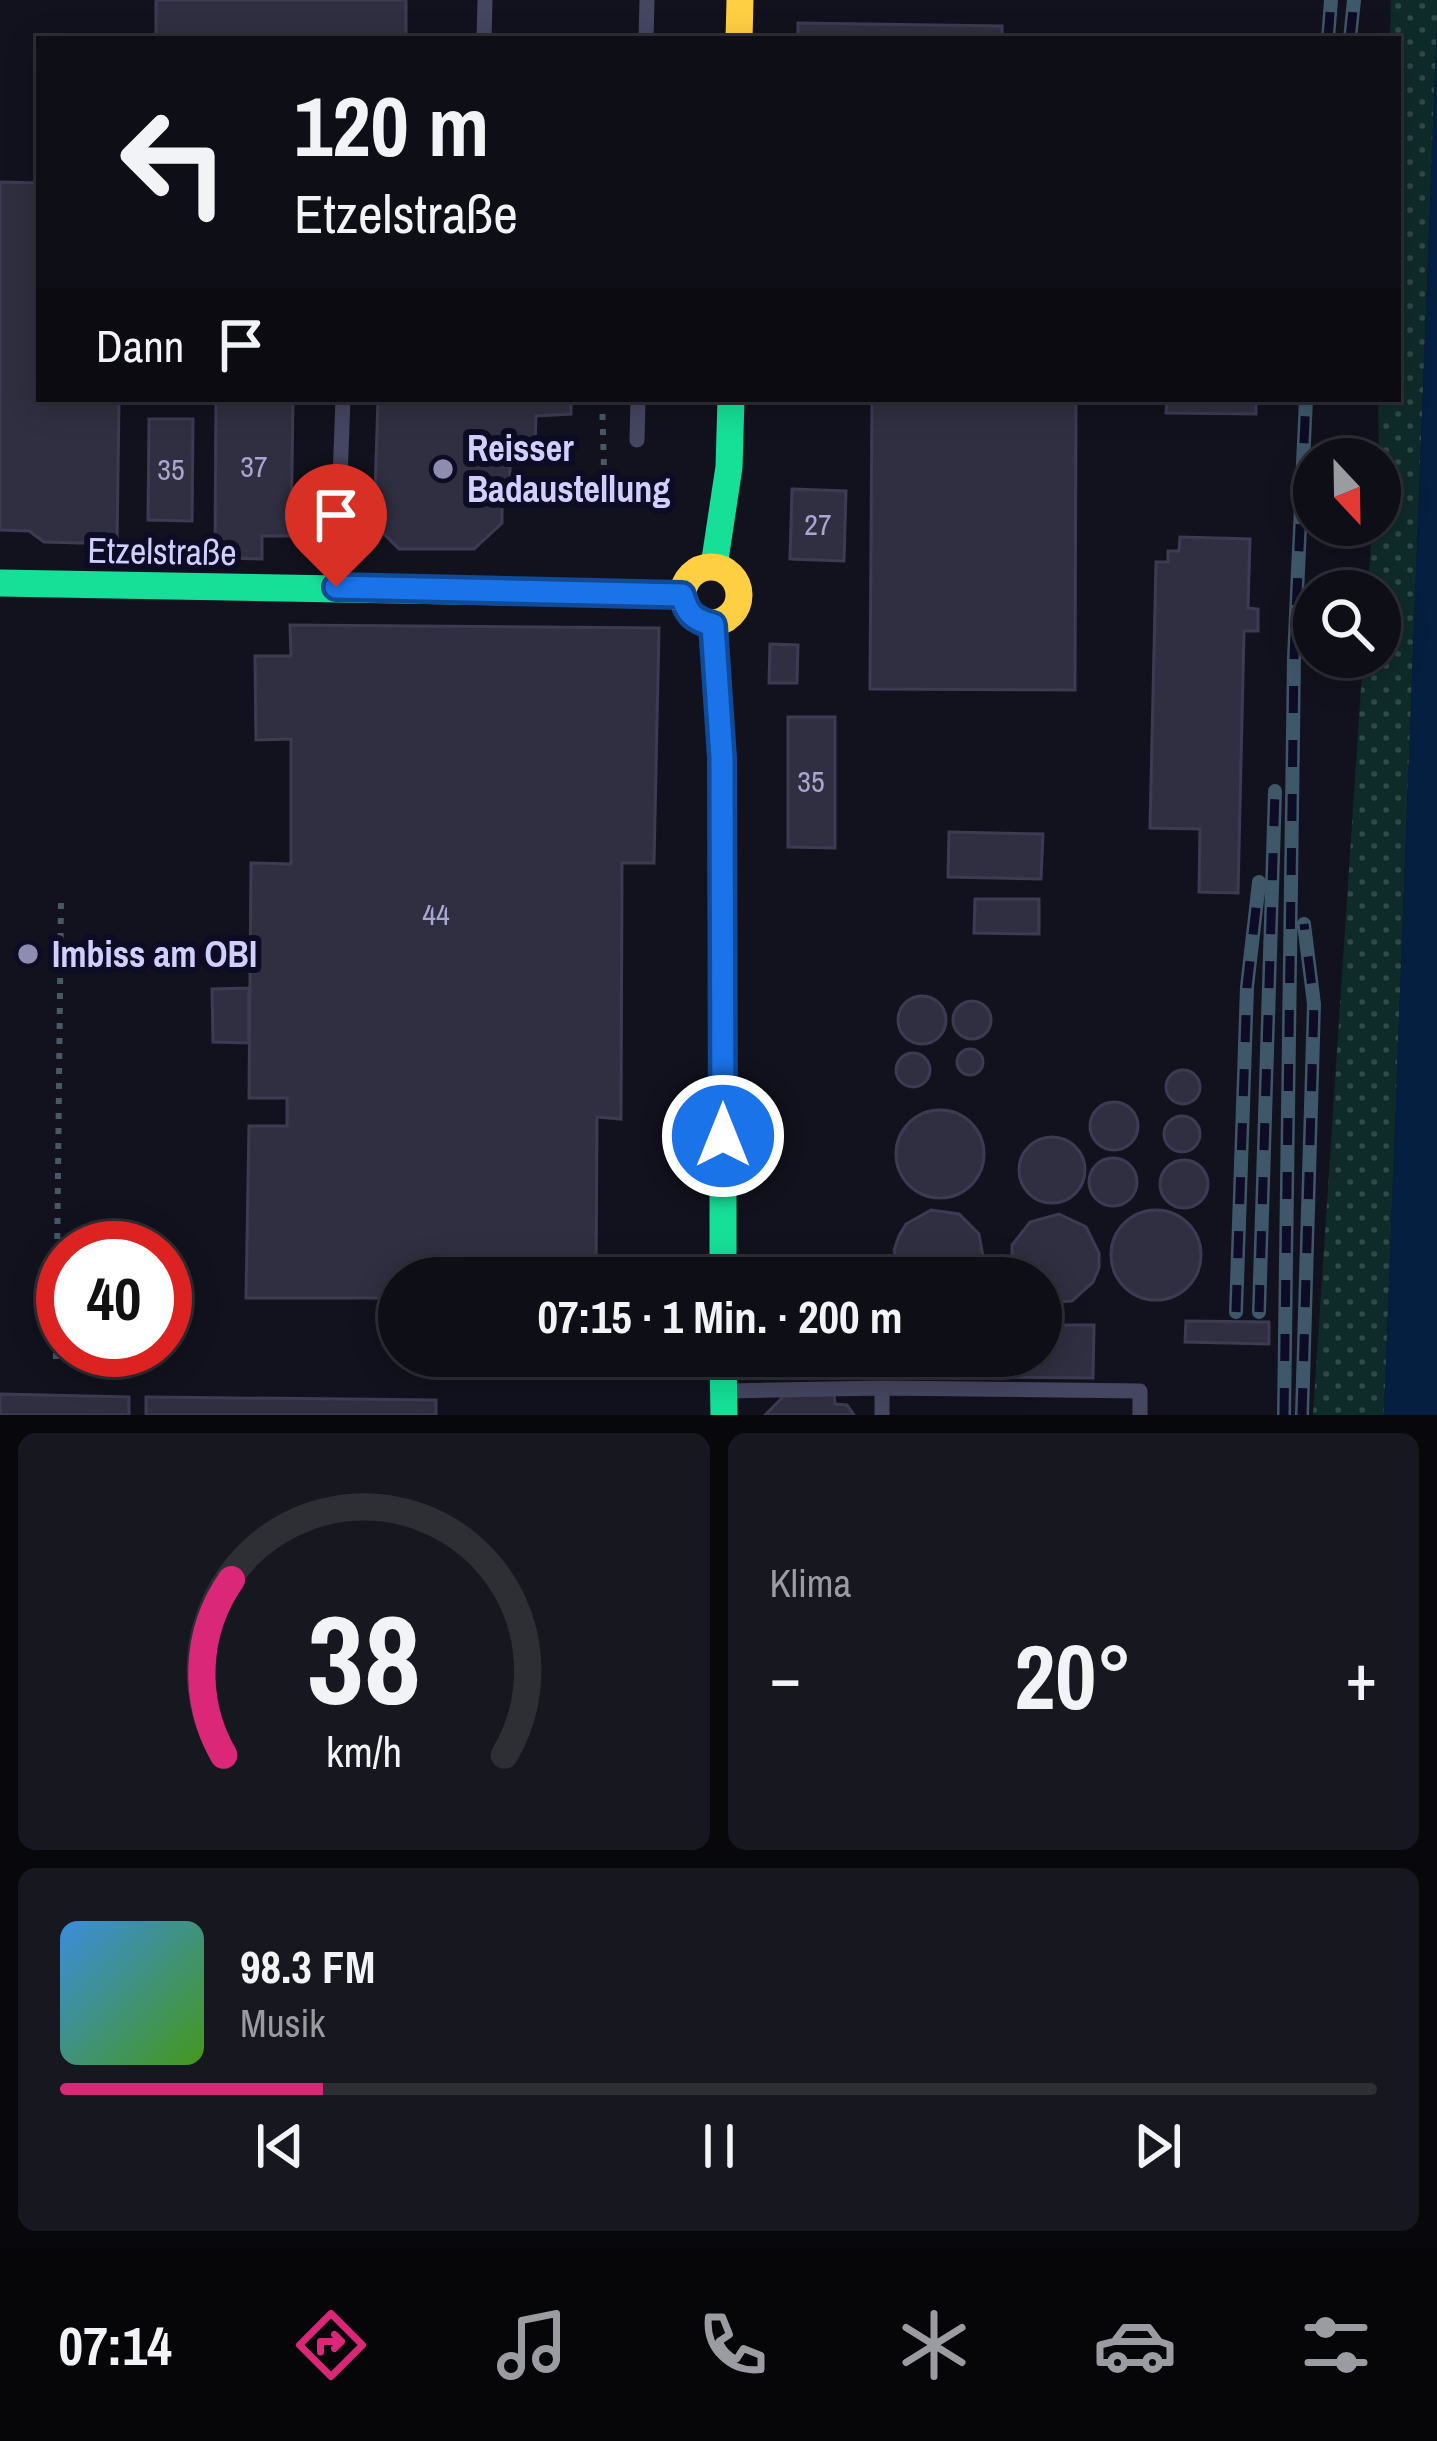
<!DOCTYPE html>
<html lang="de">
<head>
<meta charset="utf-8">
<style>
	:root { --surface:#0e0e16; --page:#17171f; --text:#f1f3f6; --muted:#9b9ca1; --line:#2e2e35; --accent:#db2777 }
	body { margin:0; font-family:"Archivo Narrow",sans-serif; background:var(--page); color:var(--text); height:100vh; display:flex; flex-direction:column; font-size:45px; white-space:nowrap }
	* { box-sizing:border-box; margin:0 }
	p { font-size:39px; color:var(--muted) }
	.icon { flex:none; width:66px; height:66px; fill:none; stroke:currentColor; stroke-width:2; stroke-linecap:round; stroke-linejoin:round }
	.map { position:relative; height:1415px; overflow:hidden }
	.panel { display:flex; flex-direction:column; gap:18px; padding:18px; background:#08080c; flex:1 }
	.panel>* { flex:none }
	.hud { position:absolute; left:36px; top:36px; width:1365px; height:366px; border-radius:0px; box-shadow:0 6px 30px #0003,0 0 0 3px var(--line); background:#0e0e16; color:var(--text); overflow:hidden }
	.needle { width:78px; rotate:158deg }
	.buttons { position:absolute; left:1293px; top:438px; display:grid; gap:24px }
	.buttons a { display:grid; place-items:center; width:108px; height:108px; border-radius:50%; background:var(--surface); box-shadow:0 6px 30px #0003,0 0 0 3px var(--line); font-size:60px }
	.speed { position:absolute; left:36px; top:1221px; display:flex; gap:24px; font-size:60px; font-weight:700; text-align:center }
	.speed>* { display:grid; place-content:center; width:156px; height:156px; border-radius:50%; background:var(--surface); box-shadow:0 6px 30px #0003,0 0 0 3px var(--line); line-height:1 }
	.speed .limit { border:18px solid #d22; background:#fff; color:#111 }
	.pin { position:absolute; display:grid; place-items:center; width:102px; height:102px; color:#fff; margin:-123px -51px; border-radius:50% 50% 50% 0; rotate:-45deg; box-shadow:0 0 12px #0007 }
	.pin .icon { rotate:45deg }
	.me { position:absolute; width:132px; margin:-66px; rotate:0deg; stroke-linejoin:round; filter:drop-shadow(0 0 9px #0008) }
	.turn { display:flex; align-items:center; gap:42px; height:252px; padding:0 60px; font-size:54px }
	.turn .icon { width:156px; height:156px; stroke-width:2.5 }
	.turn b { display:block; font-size:84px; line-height:102px }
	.then { display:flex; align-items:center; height:114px; padding:0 60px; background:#0003; gap:24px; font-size:45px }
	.big { font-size:90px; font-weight:800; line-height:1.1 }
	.panel .card { flex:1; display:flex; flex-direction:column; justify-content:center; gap:18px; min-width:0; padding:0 42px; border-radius:18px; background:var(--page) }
	.panel .dial { align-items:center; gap:0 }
	.dial svg { height:312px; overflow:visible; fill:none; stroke:var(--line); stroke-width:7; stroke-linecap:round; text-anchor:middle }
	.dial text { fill:var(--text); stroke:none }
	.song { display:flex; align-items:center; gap:36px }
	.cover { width:144px; height:144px; border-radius:18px; background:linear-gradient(135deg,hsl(210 70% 55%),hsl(100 70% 35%)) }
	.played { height:12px; border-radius:6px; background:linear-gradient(90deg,var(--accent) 20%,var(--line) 20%) }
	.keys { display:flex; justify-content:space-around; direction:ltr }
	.heat { display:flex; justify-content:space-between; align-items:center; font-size:66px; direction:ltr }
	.panel .tiles { flex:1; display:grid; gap:18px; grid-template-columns:1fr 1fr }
	.card:last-child { grid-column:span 2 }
	.trip { position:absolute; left:378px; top:1257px; width:684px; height:120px; border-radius:60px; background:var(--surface); box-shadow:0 6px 30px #0003,0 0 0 3px var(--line); font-weight:800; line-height:120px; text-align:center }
	.menu { display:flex; height:192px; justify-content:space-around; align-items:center; background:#060609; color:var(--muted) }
	.menu .icon { width:84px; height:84px }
	.menu .on { color:var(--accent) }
	.menu b { font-size:54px; color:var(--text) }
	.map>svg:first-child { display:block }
	.grass { fill:url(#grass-dots) }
	.water { fill:#051f41 }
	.building { fill:#302f41; stroke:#3c3b53; stroke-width:3 }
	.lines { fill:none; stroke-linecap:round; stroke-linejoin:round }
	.path { stroke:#455967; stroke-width:6; stroke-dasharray:6 9; stroke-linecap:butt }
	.lane { stroke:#454660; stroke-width:15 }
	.fast { stroke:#16e098; stroke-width:27 }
	.slow { stroke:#ffcf43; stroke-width:27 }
	.jam { stroke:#f24e42; stroke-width:27 }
	.rail-casing { stroke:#3e5869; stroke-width:14 }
	.rail { stroke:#0e0c24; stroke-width:9; stroke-dasharray:27; stroke-linecap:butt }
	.route-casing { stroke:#114b97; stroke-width:30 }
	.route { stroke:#1a73e8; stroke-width:21 }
	.poi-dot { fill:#8e8db0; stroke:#0e0c24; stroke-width:4.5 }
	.labels { text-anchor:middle; stroke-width:12; stroke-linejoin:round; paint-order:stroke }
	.number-label { font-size:30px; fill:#a9a7d0 }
	.poi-label { font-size:36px; font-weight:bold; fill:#d1cfff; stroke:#0e0c24; text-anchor:start }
	.street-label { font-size:36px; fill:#d1cfff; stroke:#0e0c24 }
</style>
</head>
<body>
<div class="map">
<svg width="1437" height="1415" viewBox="0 0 1437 1415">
	<defs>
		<pattern id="grass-dots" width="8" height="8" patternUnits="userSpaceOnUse" patternTransform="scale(3)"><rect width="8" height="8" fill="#0f2b29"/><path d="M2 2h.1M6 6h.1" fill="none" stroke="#314949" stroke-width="1.8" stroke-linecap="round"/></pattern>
	</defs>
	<rect width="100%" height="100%" fill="#12121e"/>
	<!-- grass -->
	<path class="grass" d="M1391,0H1437V21L1384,1415H1313L1363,657H1380V591H1368L1372,525H1380L1378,399H1398V39H1390Z"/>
	<!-- water -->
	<path class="water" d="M1437,21V1415H1384Z"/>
	<!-- building -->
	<path class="building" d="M156,0H406V39H156Z
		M798,23L1002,26V39H798Z
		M0,182L39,183V399H119L117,544L44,542L29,531L0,530Z
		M216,399H293L291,536H262V559L215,558Z
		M378,399H571V414L536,416L535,446L510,463V484L502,489V523L474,549H399L374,524Z
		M872,399H1076L1075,690L870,689Z
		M1167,399H1256V414L1166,413Z
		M149,419H193L192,521L148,520Z
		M792,489L846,491L844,561L790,559Z
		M1180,537L1250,539L1248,608L1258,609V631H1244L1238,893L1199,892L1200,829L1150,828L1156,562H1168V551H1179Z
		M290,625L659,628L654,863H622L621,1119L597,1117L596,1278H399V1298H246L249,1126H287V1098H249L251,863L291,864V739L256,740L255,656H291Z
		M770,644L798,645L797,683H769Z
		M788,717H835V848L788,847Z
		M949,832L1043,834L1041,879L948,877Z
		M975,899H1039V934L974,933Z
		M249,988V1043L213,1042L212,989Z
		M898 1020a24 24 0 1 1 48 0a24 24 0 1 1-48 0Z
		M953 1020a19 19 0 1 1 38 0a19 19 0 1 1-38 0Z
		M957 1062a13 13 0 1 1 26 0a13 13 0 1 1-26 0Z
		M896 1070a17 17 0 1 1 34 0a17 17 0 1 1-34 0Z
		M1166 1087a17 17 0 1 1 34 0a17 17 0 1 1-34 0Z
		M1090 1126a24 24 0 1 1 48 0a24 24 0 1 1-48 0Z
		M896 1154a44 44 0 1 1 88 0a44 44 0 1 1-88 0Z
		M1164 1134a18 18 0 1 1 36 0a18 18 0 1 1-36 0Z
		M1019 1170a33 33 0 1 1 66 0a33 33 0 1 1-66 0Z
		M1089 1182a24 24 0 1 1 48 0a24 24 0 1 1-48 0Z
		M1160 1184a24 24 0 1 1 48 0a24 24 0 1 1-48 0Z
		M931,1210L959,1214L979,1234L984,1262L977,1278H901L894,1250L899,1236L906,1224Z
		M1111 1255a45 45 0 1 1 90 0a45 45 0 1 1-90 0Z
		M1059,1214L1086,1227L1099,1253V1268L1093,1282L1072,1301L1043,1303L1041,1278L1012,1274V1245L1030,1222Z
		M1186,1321L1269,1322V1344L1185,1342Z
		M1041,1325H1094L1093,1378L991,1377L992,1356H1041Z
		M787,1393L834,1394L835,1404L847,1405L854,1415H765Z
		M0,1394L129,1397V1415H0Z
		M146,1397L436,1400V1415H146Z"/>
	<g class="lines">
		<!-- path -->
		<path class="path" d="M602,399L605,501
			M56,1359L61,899"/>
		<!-- lane -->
		<path class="lane" d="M484,39L485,0
			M646,39L647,0
			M637,440L638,399
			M336,584L343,399
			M729,1391L882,1388
			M882,1415V1388L1140,1391V1415"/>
		<!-- fast -->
		<path class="fast" d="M714,566L729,467L731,399
			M0,583L682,595
			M723,1039V1278
			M723,1356L724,1415"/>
		<!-- slow -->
		<path class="slow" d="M739,39L740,0
			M683 595a28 28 0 1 1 56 0a28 28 0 1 1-56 0Z"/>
		<!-- jam -->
		<path class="jam" d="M713,625L722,758L723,1039"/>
		<!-- rail casing -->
		<g class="rail-casing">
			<path id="rail" d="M1328,39L1331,0
				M1350,39L1354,0
				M1236,1312L1247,987L1259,882
				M1259,1312L1275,791
				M1284,1415L1294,657L1306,399
				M1302,1415L1314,1004L1304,924"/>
		</g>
		<!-- rail -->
		<use href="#rail" class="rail"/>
	</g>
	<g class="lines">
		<!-- route casing -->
		<g class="route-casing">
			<path id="route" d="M336,587L682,595C687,614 694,620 713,625L722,758L723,1136"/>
		</g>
		<!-- route -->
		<use href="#route" class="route"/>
	</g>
	<!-- markers -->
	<g class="poi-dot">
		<circle cx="443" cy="469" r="12"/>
		<circle cx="28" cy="954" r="12"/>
	</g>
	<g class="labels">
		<!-- number labels -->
		<g class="number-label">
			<text x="254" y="477">37</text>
			<text x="171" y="480">35</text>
			<text x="818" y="535">27</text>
			<text x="811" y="792">35</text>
			<text x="436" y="925">44</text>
		</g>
		<!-- poi labels -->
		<g class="poi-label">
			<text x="467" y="461">Reisser<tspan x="467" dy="41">Badaustellung</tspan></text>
			<text x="52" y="967">Imbiss am OBI</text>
		</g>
		<!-- street labels -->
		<g class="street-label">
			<text transform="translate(162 551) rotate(1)" y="13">Etzelstraße</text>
		</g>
	</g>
</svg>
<div class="buttons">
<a><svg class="needle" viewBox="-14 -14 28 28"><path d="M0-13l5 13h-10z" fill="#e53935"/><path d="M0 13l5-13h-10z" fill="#9b9ca1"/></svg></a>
<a><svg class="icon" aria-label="search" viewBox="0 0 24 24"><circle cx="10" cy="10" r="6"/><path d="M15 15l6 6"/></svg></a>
</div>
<div class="speed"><div class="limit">40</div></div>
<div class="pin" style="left:336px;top:587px;background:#d93025"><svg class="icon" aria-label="arrive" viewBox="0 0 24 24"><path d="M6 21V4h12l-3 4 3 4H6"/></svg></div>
<svg class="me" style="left:723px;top:1136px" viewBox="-20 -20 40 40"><circle r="17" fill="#1a73e8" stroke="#fff" stroke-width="3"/><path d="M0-11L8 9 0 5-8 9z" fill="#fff"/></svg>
<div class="trip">07:15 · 1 Min. · 200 m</div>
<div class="hud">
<div class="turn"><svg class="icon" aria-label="left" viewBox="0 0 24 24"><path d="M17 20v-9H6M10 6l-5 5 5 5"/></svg><div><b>120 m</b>Etzelstraße</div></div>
<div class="then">Dann<svg class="icon" aria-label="arrive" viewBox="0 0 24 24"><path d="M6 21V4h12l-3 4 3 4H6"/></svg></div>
</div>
</div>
<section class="panel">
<div class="tiles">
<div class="card dial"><svg viewBox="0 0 100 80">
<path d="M14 69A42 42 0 1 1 86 69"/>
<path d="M14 69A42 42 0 0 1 16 24" stroke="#db2777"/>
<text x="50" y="56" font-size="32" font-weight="700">38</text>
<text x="50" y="72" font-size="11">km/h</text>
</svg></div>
<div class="card"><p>Klima</p>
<div class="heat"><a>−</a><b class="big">20°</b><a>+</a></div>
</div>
<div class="card">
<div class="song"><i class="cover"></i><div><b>98.3 FM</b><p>Musik</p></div></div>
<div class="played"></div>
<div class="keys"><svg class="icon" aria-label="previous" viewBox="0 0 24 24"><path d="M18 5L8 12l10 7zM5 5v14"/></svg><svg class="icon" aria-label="pause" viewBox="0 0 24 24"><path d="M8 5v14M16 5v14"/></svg><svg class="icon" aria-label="next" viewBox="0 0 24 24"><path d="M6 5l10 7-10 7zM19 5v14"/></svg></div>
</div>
</div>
</section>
<nav class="menu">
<b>07:14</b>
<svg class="icon on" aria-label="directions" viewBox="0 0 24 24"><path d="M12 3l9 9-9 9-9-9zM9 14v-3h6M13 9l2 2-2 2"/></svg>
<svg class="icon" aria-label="music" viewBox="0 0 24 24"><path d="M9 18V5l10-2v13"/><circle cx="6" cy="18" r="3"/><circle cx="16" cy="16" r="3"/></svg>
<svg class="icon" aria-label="phone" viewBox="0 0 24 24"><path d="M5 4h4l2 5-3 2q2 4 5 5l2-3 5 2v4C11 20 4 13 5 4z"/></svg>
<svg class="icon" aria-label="climate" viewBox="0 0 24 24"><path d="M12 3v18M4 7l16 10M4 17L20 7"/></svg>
<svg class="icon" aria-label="car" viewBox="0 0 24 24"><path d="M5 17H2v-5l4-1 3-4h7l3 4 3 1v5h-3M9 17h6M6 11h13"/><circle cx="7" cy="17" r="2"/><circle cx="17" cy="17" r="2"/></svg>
<svg class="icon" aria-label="filters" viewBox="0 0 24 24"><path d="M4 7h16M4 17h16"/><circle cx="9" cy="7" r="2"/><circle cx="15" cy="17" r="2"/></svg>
</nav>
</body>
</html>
